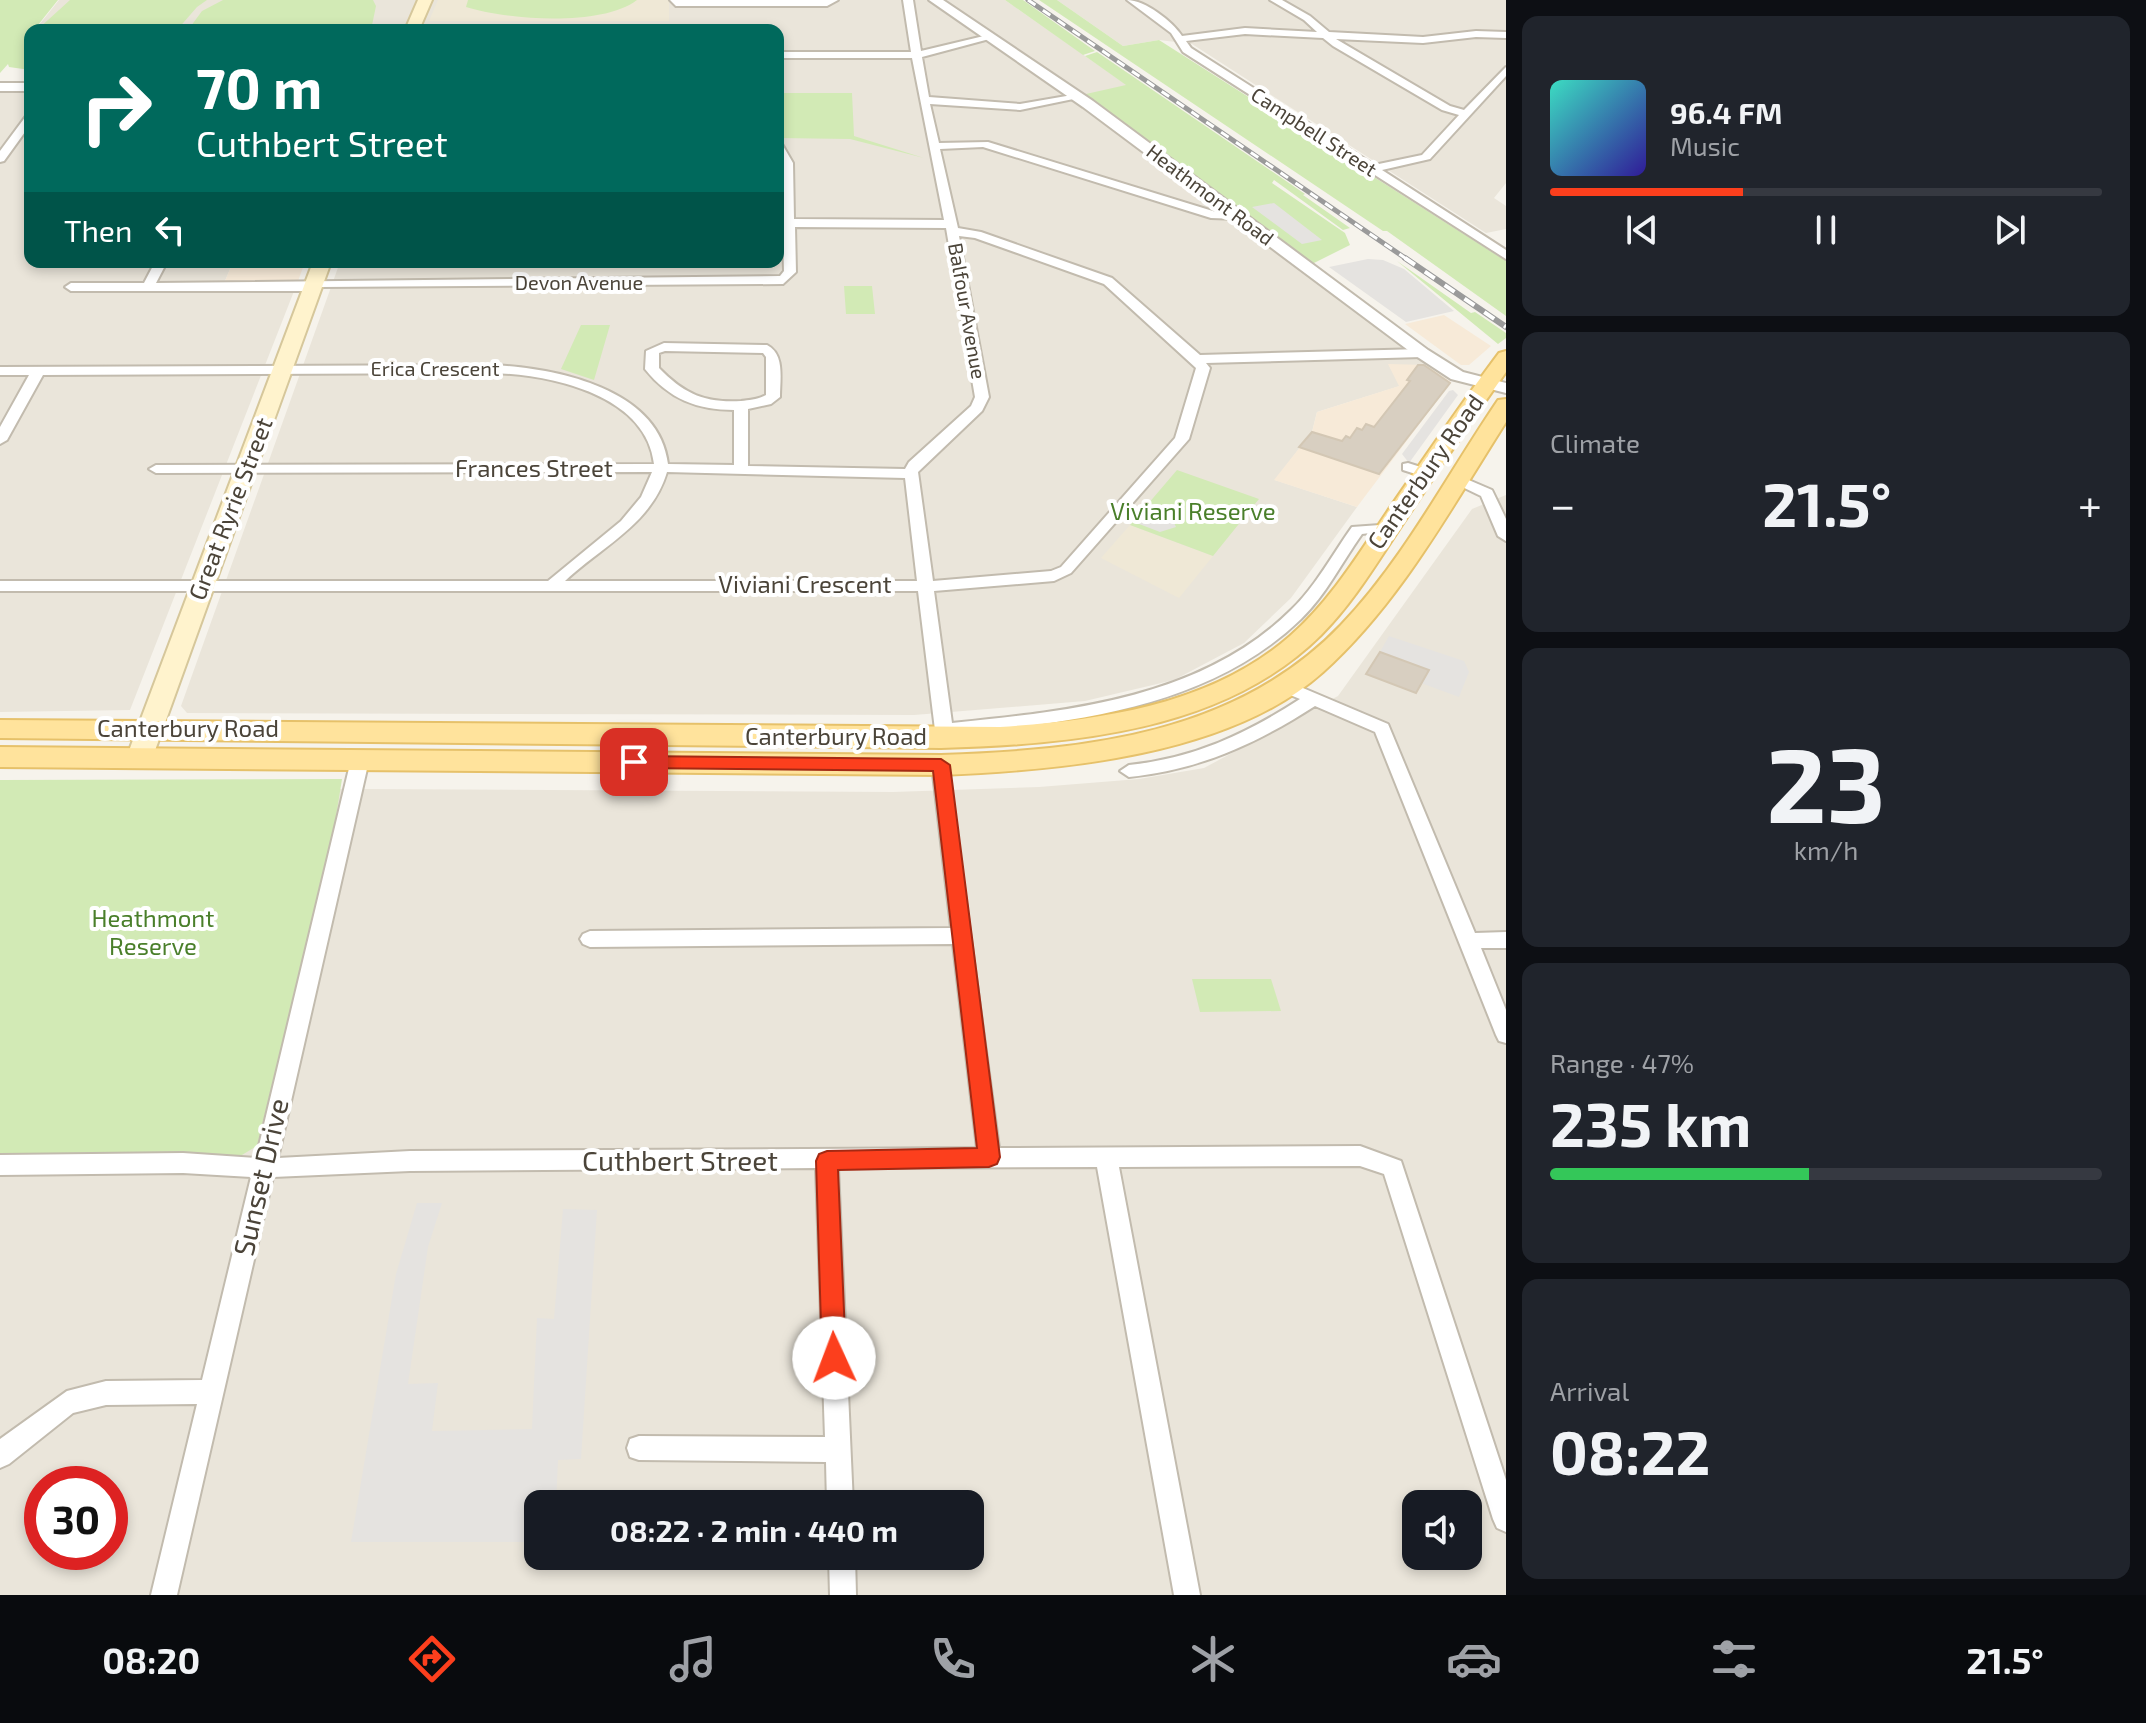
<!DOCTYPE html>
<html lang="en">
<head>
<meta charset="utf-8">
<style>
	:root { --surface:#171b24; --page:#20242c; --text:#f1f3f6; --muted:#9ea1a6; --line:#363941; --accent:#fc3f1d }
	body { margin:0; font-family:"Exo 2",sans-serif; background:var(--page); color:var(--text); height:100vh; display:flex; flex-direction:column; font-size:30px; white-space:nowrap }
	* { box-sizing:border-box; margin:0 }
	p { font-size:26px; color:var(--muted) }
	.icon { flex:none; width:44px; height:44px; fill:none; stroke:currentColor; stroke-width:2; stroke-linecap:round; stroke-linejoin:round }
	.map { position:relative; flex:1; overflow:hidden }
	.drawer { display:flex; flex-direction:column; gap:16px; padding:16px; background:#0d0f14; width:640px }
	.drawer>* { flex:none }
	.guide { position:absolute; left:24px; top:24px; width:760px; height:244px; border-radius:16px; box-shadow:0 4px 12px #0003; background:#00695c; color:#fff; overflow:hidden }
	.buttons { position:absolute; left:1402px; top:1490px; display:grid; gap:16px }
	.buttons a { display:grid; place-items:center; width:80px; height:80px; border-radius:16px; background:var(--surface); box-shadow:0 4px 12px #0003; font-size:40px }
	.speed { position:absolute; left:24px; top:1466px; display:flex; gap:16px; font-size:40px; font-weight:700; text-align:center }
	.speed>* { display:grid; place-content:center; width:104px; height:104px; border-radius:50%; background:var(--surface); box-shadow:0 4px 12px #0003; line-height:1 }
	.speed .limit { border:12px solid #d22; background:#fff; color:#111 }
	.pin { position:absolute; display:grid; place-items:center; width:68px; height:68px; color:#fff; margin:-34px; border-radius:16px; box-shadow:0 4px 12px #0006 }
	.me { position:absolute; width:88px; margin:-44px; rotate:358deg; stroke-linejoin:round; filter:drop-shadow(0 0 6px #0008) }
	.turn { display:flex; align-items:center; gap:28px; height:168px; padding:0 40px; font-size:36px }
	.turn .icon { width:104px; height:104px; stroke-width:2.5 }
	.turn b { display:block; font-size:56px; line-height:68px }
	.then { display:flex; align-items:center; height:76px; padding:0 40px; background:#0003; gap:16px; font-size:30px }
	.big { font-size:60px; font-weight:700; line-height:1.1 }
	.drawer .tile { flex:1; display:flex; flex-direction:column; justify-content:center; gap:12px; min-width:0; padding:0 28px; border-radius:16px; background:var(--page) }
	.drawer .dial { align-items:center; gap:0 }
	.dial b { font-size:104px; line-height:1 }
	.song { display:flex; align-items:center; gap:24px }
	.cover { width:96px; height:96px; border-radius:12px; background:linear-gradient(135deg,hsl(170 70% 55%),hsl(250 70% 35%)) }
	.played { height:8px; border-radius:4px; background:linear-gradient(90deg,var(--accent) 35%,var(--line) 35%) }
	.keys { display:flex; justify-content:space-around; direction:ltr }
	.heat { display:flex; justify-content:space-between; align-items:center; font-size:44px; direction:ltr }
	.charge { height:12px; border-radius:6px; background:linear-gradient(90deg,#34c759 47%,var(--line) 0) }
	.trip { position:absolute; left:524px; top:1490px; width:460px; height:80px; border-radius:16px; background:var(--surface); box-shadow:0 4px 12px #0003; font-weight:700; line-height:80px; text-align:center }
	.tab-bar { display:flex; height:128px; justify-content:space-around; align-items:center; background:#090b0e; color:var(--muted) }
	.tab-bar .icon { width:56px; height:56px }
	.tab-bar .active { color:var(--accent) }
	.tab-bar b { font-size:36px; color:var(--text) }
	main { display:flex; flex:1; min-height:0 }
	.map>svg:first-child { display:block }
	.residential { fill:#eae5da; fill-rule:evenodd }
	.commercial { fill:#f7ead8 }
	.education { fill:#efe8d6 }
	.green { fill:#d2eab5 }
	.parking { fill:#e5e3e0 }
	.building { fill:#d8cfc1; stroke:#d3c7b4; stroke-width:2 }
	.lines { fill:none; stroke-linecap:round; stroke-linejoin:round }
	.minor-casing { stroke:#c2bbae; stroke-width:4 }
	.tertiary-casing { stroke:#c2bbae; stroke-width:4 }
	.secondary-casing { stroke:#d6c79b; stroke-width:4 }
	.primary-casing { stroke:#e6c16a; stroke-width:4 }
	.minor { fill:#fff; fill-rule:evenodd }
	.tertiary { fill:#fff; fill-rule:evenodd }
	.secondary { fill:#fff3cd; fill-rule:evenodd }
	.primary { fill:#ffe39c; fill-rule:evenodd }
	.rail-far1-casing { stroke:#9a9a9a; stroke-width:5 }
	.rail-casing { stroke:#9a9a9a; stroke-width:6 }
	.rail-far1 { stroke:#fff; stroke-width:3; stroke-dasharray:9; stroke-linecap:butt }
	.rail { stroke:#fff; stroke-width:4; stroke-dasharray:12; stroke-linecap:butt }
	.route { fill:#fc3f1d; stroke:#a42913; stroke-width:2 }
	.labels { text-anchor:middle; stroke-width:8; stroke-linejoin:round; paint-order:stroke }
	.far-street-label { font-size:20px; fill:#4b4439; stroke:#fff }
	.street-label { font-size:24px; fill:#4b4439; stroke:#fff }
	.park-label { font-size:24px; fill:#4a7f2a; stroke:#fff }
	.near-street-label { font-size:28px; fill:#4b4439; stroke:#fff }
</style>
</head>
<body>
<main>
<div class="map">
<svg width="1506" height="1595" viewBox="0 0 1506 1595">
	<rect width="100%" height="100%" fill="#f6f3ec"/>
	<!-- residential -->
	<path class="residential" d="M59,0H1005L1144,97L1083,109L1427,365H1389L1400,386L1317,412L1312,432L1275,480L1357,507L1291,598L1244,643L1174,680L1085,701L914,715L187,713L181,706L340,262H778V30H35Z
		M1057,0H1506V183L1494,198L1506,206V229L1486,233L1192,44L1159,40L1123,46Z
		M0,91H30V262H233L225,281H298L130,710L0,712Z
		M1506,495V1595H0V787L893,792L1039,787L1139,779L1204,768L1338,696L1472,509ZM42,1484H110V1552H42ZM538,1504H970V1556H538ZM1416,1504H1468V1556H1416Z"/>
	<!-- commercial -->
	<path class="commercial" d="M233,262H305L298,281H225Z
		M1444,315L1491,346L1469,365H1461L1405,324Z
		M1388,364L1427,365L1451,382L1357,507L1274,480L1312,432L1317,412L1399,386Z"/>
	<!-- education -->
	<path class="education" d="M438,0H669V21H429Z
		M1130,525L1213,556L1179,598L1101,558Z"/>
	<!-- green -->
	<path class="green" d="M0,0H58L34,30H30V70L9,67L8,64L0,73Z
		M70,0H207L197,7L177,30H37Z
		M223,0H373L376,6L371,30H188L202,11Z
		M468,0H637C602,27 507,20 466,7Z
		M1005,0H1023L1095,51L1083,55Z
		M1039,0H1057L1123,46L1159,40L1506,261V316L1387,231H1383Z
		M1097,52L1305,194L1303,195L1350,228L1343,230L1274,180L1272,183L1345,233L1350,245L1312,264L1086,94L1126,85L1085,56Z
		M778,93H852L854,136L924,158L850,139L778,138Z
		M1397,261L1471,313L1475,312L1506,333V338L1498,344Z
		M844,286H872L875,314H846Z
		M581,325H610L594,380L561,369Z
		M1177,470L1259,499L1213,556L1130,525Z
		M342,779L333,835L257,1146L237,1158L0,1159V780Z
		M1192,979H1271L1281,1011L1200,1012Z"/>
	<!-- parking -->
	<path class="parking" d="M1274,203L1322,240L1302,244L1252,207Z
		M1368,259L1383,260L1404,269L1454,311L1406,322L1329,267Z
		M1453,390L1458,395L1409,463L1402,454L1449,391Z
		M1149,505L1169,512L1176,527L1160,532L1134,522Z
		M1389,636L1464,661L1469,672L1459,697L1421,683L1428,670L1380,652Z
		M417,1203H442L428,1247L408,1384L438,1383L432,1431L532,1429L537,1318L554,1319L563,1209L597,1210L581,1459L558,1460L556,1504H538V1542H351L396,1274Z"/>
	<!-- building -->
	<path class="building" d="M1418,365H1424L1450,383L1379,474L1299,447L1312,432L1342,441L1346,436L1350,438L1357,428L1362,430L1366,424L1374,427L1410,381L1407,380Z
		M1380,652L1429,670L1416,693L1366,674Z"/>
	<g class="lines">
		<!-- minor casing -->
		<g class="minor-casing">
			<path id="minor" d="M670,0H838L827,6H676Z
				M903,0H913L921,51L988,35L993,38L922,57L929,97L1020,104L1078,94L1083,97L1020,110L930,104L939,143L988,142L1216,212L1239,211L1245,215L1239,219L1211,218L983,147L940,149L958,228L981,232L1112,278L1200,355L1422,349L1429,353L1422,357L1206,363L1210,368L1189,439L1071,573L1054,581L934,591L952,723C1070,711 1202,698 1291,610C1316,586 1332,555 1352,527L1394,524V530L1362,534C1342,562 1326,595 1301,619C1209,708 1075,722 953,734L951,742L945,744L936,738L918,591H0V581H548L621,521L641,497L652,472L156,473L149,469L156,465L654,464C646,394 550,375 493,373L43,375L7,440L0,444V427L29,375H0V367L493,365C555,368 659,388 668,464L734,465V410C697,410 669,399 645,369L646,351L664,343L767,345C785,354 780,379 780,397L771,404L748,409V466L905,469L909,462L971,406L975,397L946,228L795,227L796,272L783,284L320,287L314,291H71L65,287L71,283H144L155,262H167L156,283L780,276L784,271L781,163L778,156V143L782,144L793,163L794,219L944,220L912,58H778V52H911ZM959,236L975,238L1104,284L1196,368L1175,438L1061,567L1051,571L933,581L918,472L982,411L989,397ZM665,351L763,353L766,357V395C757,400 750,400 741,401C705,403 684,394 659,368V353ZM667,472L905,478L917,581H565C602,546 651,525 667,472Z
				M1127,0C1145,0 1172,21 1182,36L1245,28L1317,32L1304,20L1270,0H1282L1310,16L1329,32L1423,37L1476,31L1506,32V38L1476,37L1423,43L1336,39L1450,106L1464,110L1506,67V76L1430,159L1382,170L1506,250V259L1183,52L1171,33ZM1245,34L1323,38L1333,46L1442,110L1459,115L1422,155L1374,165L1191,48L1186,41Z
				M30,115V125L4,161L0,162V151L26,116Z
				M1408,463L1430,470L1432,473L1425,477L1403,470V464Z
				M1457,475L1492,490L1506,519V541L1498,536L1481,496L1452,482V476Z
				M1284,680L1388,724L1475,933L1506,932V948H1481L1506,1010V1043L1499,1041L1496,1035L1375,732L1315,706C1256,744 1199,770 1129,777L1120,771L1129,765C1194,758 1246,734 1300,699L1278,690L1276,686Z
				M360,754L369,760L278,1158L410,1151L977,1148L953,944L590,947L583,944L580,939L583,934L590,931L951,928L932,765L941,759L947,761L999,1148L1360,1146L1401,1161L1506,1480V1532L1497,1528L1493,1519L1384,1174L1360,1166L1119,1167L1200,1595H1174L1097,1167L838,1168L853,1504H827L826,1462L639,1460L630,1457L627,1448L630,1439L639,1436L825,1437L816,1168L410,1171L273,1177L177,1595H151L197,1404L106,1405L73,1413L9,1464L0,1468V1439L67,1391L106,1381L202,1380L251,1177L183,1173L0,1175V1155L183,1153L256,1158L351,760Z
				M829,1556H855L856,1595H830Z"/>
		</g>
		<!-- tertiary casing -->
		<g class="tertiary-casing">
			<path id="tertiary" d="M929,0H943L1093,101L1428,350L1463,372L1506,383V393L1451,379L1416,356L1083,107Z
				M0,83H30V91H0Z"/>
		</g>
		<!-- secondary casing -->
		<g class="secondary-casing">
			<path id="secondary" d="M418,0H432L419,30H405Z
				M313,262H331L153,756L149,762L140,765L131,762L127,756Z"/>
		</g>
		<!-- primary casing -->
		<g class="primary-casing">
			<path id="primary" d="M1506,351V372C1471,421 1437,472 1404,522C1378,561 1354,602 1321,635C1223,732 1071,744 941,748L0,738V720L1000,727C1101,720 1211,705 1290,636C1330,601 1358,555 1387,512C1424,458 1460,405 1499,353Z
				M1506,399V422C1451,508 1400,603 1323,672C1229,756 1061,770 941,775L0,767V747L941,755C1085,750 1236,735 1341,625C1404,559 1447,475 1498,400Z"/>
		</g>
		<!-- minor -->
		<use href="#minor" class="minor"/>
		<!-- tertiary -->
		<use href="#tertiary" class="tertiary"/>
		<!-- secondary -->
		<use href="#secondary" class="secondary"/>
		<!-- primary -->
		<use href="#primary" class="primary"/>
		<!-- rail-far1 casing -->
		<g class="rail-far1-casing">
			<path id="rail-far1" d="M1028,0L1408,260"/>
		</g>
		<!-- rail casing -->
		<g class="rail-casing">
			<path id="rail" d="M1405,258L1506,327"/>
		</g>
		<!-- rail-far1 -->
		<use href="#rail-far1" class="rail-far1"/>
		<!-- rail -->
		<use href="#rail" class="rail"/>
	</g>
	<!-- route -->
	<path class="route" d="M634,756L941,759L950,765L1000,1157L997,1164L989,1167L838,1170L846,1358L843,1366L834,1370L826,1366L822,1358L816,1161L819,1154L827,1151L977,1148L933,771L634,768L625,762Z"/>
	<g class="labels">
		<!-- far-street labels -->
		<g class="far-street-label">
			<text transform="translate(1314 132) rotate(33)" y="7">Campbell Street</text>
			<text transform="translate(1210 195) rotate(37)" y="7">Heathmont Road</text>
			<text x="579" y="290">Devon Avenue</text>
			<text transform="translate(967 311) rotate(80)" y="7">Balfour Avenue</text>
			<text x="435" y="376">Erica Crescent</text>
		</g>
		<!-- street labels -->
		<g class="street-label">
			<text x="534" y="477">Frances Street</text>
			<text transform="translate(1426 472) rotate(-55)" y="8">Canterbury Road</text>
			<text transform="translate(231 509) rotate(-69)" y="8">Great Ryrie Street</text>
			<text x="805" y="593">Viviani Crescent</text>
			<text x="188" y="737">Canterbury Road</text>
			<text x="836" y="745">Canterbury Road</text>
		</g>
		<!-- park labels -->
		<g class="park-label">
			<text x="1193" y="520">Viviani Reserve</text>
			<text x="153" y="927">Heathmont<tspan x="153" dy="28">Reserve</tspan></text>
		</g>
		<!-- near-street labels -->
		<g class="near-street-label">
			<text x="680" y="1171">Cuthbert Street</text>
			<text transform="translate(261 1177) rotate(-77)" y="10">Sunset Drive</text>
		</g>
	</g>
</svg>
<div class="buttons">
<a><svg class="icon" aria-label="sound" viewBox="0 0 24 24"><path d="M4 9h4l5-4v14l-5-4H4zM17 9q2 3 0 6"/></svg></a>
</div>
<div class="speed"><div class="limit">30</div></div>
<div class="pin" style="left:634px;top:762px;background:#d93025"><svg class="icon" aria-label="arrive" viewBox="0 0 24 24"><path d="M6 21V4h12l-3 4 3 4H6"/></svg></div>
<svg class="me" style="left:834px;top:1358px" viewBox="-20 -20 40 40"><circle r="19" fill="#fff"/><path d="M0-13L10 11 0 6-10 11z" fill="#fc3f1d"/></svg>
<div class="trip">08:22 · 2 min · 440 m</div>
<div class="guide">
<div class="turn"><svg class="icon" aria-label="right" viewBox="0 0 24 24"><path d="M7 20v-9h11M14 6l5 5-5 5"/></svg><div><b>70 m</b>Cuthbert Street</div></div>
<div class="then">Then<svg class="icon" aria-label="left" viewBox="0 0 24 24"><path d="M17 20v-9H6M10 6l-5 5 5 5"/></svg></div>
</div>
</div>
<section class="drawer">
<div class="tile">
<div class="song"><i class="cover"></i><div><b>96.4 FM</b><p>Music</p></div></div>
<div class="played"></div>
<div class="keys"><svg class="icon" aria-label="previous" viewBox="0 0 24 24"><path d="M18 5L8 12l10 7zM5 5v14"/></svg><svg class="icon" aria-label="pause" viewBox="0 0 24 24"><path d="M8 5v14M16 5v14"/></svg><svg class="icon" aria-label="next" viewBox="0 0 24 24"><path d="M6 5l10 7-10 7zM19 5v14"/></svg></div>
</div>
<div class="tile"><p>Climate</p>
<div class="heat"><a>−</a><b class="big">21.5°</b><a>+</a></div>
</div>
<div class="tile dial"><b>23</b><p>km/h</p></div>
<div class="tile"><p>Range · 47%</p><b class="big">235 km</b><div class="charge"></div></div>
<div class="tile"><p>Arrival</p><b class="big">08:22</b></div>
</section>
</main>
<nav class="tab-bar">
<b>08:20</b>
<svg class="icon active" aria-label="directions" viewBox="0 0 24 24"><path d="M12 3l9 9-9 9-9-9zM9 14v-3h6M13 9l2 2-2 2"/></svg>
<svg class="icon" aria-label="music" viewBox="0 0 24 24"><path d="M9 18V5l10-2v13"/><circle cx="6" cy="18" r="3"/><circle cx="16" cy="16" r="3"/></svg>
<svg class="icon" aria-label="phone" viewBox="0 0 24 24"><path d="M5 4h4l2 5-3 2q2 4 5 5l2-3 5 2v4C11 20 4 13 5 4z"/></svg>
<svg class="icon" aria-label="climate" viewBox="0 0 24 24"><path d="M12 3v18M4 7l16 10M4 17L20 7"/></svg>
<svg class="icon" aria-label="car" viewBox="0 0 24 24"><path d="M5 17H2v-5l4-1 3-4h7l3 4 3 1v5h-3M9 17h6M6 11h13"/><circle cx="7" cy="17" r="2"/><circle cx="17" cy="17" r="2"/></svg>
<svg class="icon" aria-label="filters" viewBox="0 0 24 24"><path d="M4 7h16M4 17h16"/><circle cx="9" cy="7" r="2"/><circle cx="15" cy="17" r="2"/></svg>
<b>21.5°</b>
</nav>
</body>
</html>
